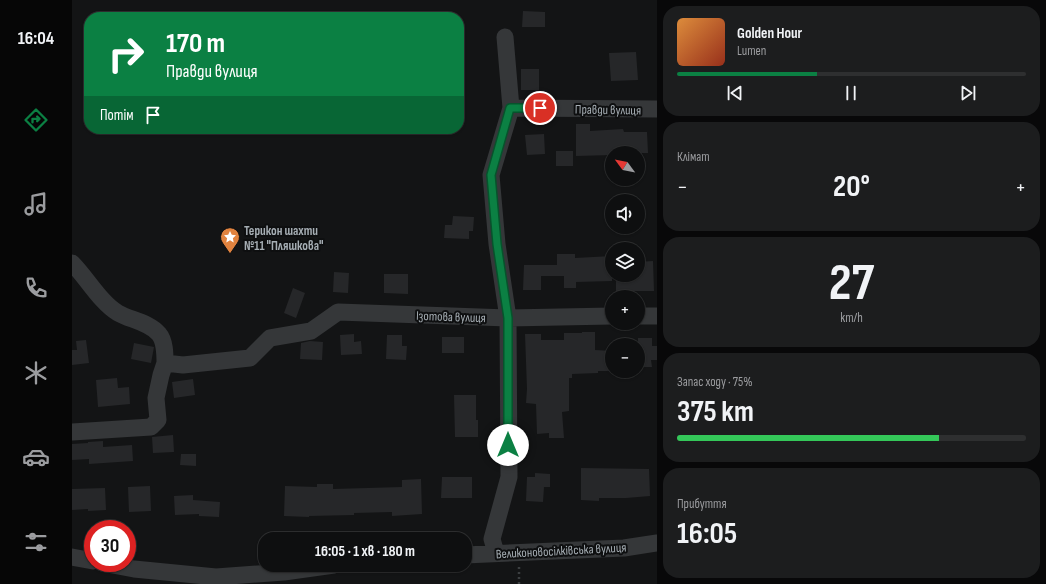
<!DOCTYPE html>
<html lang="uk">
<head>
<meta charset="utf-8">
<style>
	:root { --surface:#0e0f10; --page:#1c1d1e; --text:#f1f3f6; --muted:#9b9c9f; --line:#2e2f30; --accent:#0b8043 }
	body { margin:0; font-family:"Sofia Sans Condensed",sans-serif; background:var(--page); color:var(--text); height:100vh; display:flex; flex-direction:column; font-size:15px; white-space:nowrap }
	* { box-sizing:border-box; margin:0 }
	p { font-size:13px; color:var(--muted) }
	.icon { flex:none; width:22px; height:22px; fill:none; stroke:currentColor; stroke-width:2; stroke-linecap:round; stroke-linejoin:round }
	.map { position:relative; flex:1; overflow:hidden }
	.panel { display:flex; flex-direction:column; gap:6px; padding:6px; background:#080809; width:389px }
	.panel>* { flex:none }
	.guide { position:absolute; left:12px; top:12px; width:380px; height:122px; border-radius:16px; box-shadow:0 1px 3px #0004,0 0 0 1px var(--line); background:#0b8043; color:#fff; overflow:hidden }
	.needle { width:26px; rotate:302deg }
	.controls { position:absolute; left:533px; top:146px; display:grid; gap:8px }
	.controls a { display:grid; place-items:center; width:40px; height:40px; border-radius:50%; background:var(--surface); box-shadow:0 1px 3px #0004,0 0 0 1px var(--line); font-size:20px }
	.speed { position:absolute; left:12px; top:520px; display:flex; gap:8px; font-size:20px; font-weight:700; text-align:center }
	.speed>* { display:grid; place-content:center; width:52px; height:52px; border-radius:50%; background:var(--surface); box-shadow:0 1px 3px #0004,0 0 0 1px var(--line); line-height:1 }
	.speed .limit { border:6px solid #d22; background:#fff; color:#111 }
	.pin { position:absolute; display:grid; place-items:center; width:34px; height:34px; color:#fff; margin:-17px; border:2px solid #fff; border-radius:50%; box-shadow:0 1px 4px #0007 }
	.me { position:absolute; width:44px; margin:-22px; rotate:0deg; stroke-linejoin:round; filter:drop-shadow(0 0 3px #0008) }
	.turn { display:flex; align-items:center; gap:14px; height:84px; padding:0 16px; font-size:18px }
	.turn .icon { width:52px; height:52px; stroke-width:2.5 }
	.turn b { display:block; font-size:28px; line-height:34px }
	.then { display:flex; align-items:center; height:38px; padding:0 16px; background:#0003; gap:8px; font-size:15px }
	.big { font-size:30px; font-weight:700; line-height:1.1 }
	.panel .tile { flex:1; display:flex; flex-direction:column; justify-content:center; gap:6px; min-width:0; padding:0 14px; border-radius:16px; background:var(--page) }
	.panel .dial { align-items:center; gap:0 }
	.dial b { font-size:52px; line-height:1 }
	.song { display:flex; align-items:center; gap:12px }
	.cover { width:48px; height:48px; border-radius:6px; background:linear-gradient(135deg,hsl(30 70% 55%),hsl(10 70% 35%)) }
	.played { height:4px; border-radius:2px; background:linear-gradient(90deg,var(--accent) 40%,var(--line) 40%) }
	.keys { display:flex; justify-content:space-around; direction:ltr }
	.heat { display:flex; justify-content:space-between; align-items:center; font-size:22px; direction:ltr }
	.charge { height:6px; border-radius:3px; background:linear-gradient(90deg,#34c759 75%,var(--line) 0) }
	.trip { position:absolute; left:186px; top:532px; width:214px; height:40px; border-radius:16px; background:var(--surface); box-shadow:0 1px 3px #0004,0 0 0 1px var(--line); font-weight:700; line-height:40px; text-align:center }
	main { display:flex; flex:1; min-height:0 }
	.menu { display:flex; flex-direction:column; width:72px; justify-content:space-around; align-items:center; background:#060606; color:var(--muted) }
	.menu .icon { width:28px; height:28px }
	.menu .on { color:var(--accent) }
	.menu b { font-size:18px; color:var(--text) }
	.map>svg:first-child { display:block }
	.building { fill:#262729 }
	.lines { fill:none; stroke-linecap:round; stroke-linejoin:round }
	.path { stroke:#3b3e40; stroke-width:2.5; stroke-dasharray:2 3; stroke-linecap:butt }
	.minor { stroke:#353739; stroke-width:17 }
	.route-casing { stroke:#07532c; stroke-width:10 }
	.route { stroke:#0b8043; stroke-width:7 }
	.labels { text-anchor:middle; stroke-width:4; stroke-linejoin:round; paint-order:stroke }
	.street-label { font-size:13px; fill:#a6aeb4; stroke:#0e0f10 }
	.poi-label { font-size:13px; font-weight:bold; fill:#a6aeb4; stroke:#0e0f10; text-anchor:start }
</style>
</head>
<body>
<main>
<nav class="menu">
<b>16:04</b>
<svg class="icon on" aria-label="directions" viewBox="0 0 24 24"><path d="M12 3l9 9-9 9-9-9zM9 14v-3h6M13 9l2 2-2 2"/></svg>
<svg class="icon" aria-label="music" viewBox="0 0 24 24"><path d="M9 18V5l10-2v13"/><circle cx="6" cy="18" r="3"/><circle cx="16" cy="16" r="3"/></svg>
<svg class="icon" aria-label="phone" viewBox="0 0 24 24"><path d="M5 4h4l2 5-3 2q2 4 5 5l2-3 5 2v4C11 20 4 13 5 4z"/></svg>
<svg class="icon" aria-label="climate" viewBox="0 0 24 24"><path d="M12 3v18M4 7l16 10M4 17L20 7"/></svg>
<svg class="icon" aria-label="car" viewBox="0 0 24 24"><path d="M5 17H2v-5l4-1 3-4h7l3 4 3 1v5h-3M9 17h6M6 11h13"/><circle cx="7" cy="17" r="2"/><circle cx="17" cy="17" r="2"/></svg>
<svg class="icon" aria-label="filters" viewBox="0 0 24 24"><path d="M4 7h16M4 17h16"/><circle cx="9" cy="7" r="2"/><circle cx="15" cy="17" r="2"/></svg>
</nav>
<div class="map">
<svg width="585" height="584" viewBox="0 0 585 584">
	<rect width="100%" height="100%" fill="#131415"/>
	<!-- building -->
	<path class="building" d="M451,11L473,12V27H450Z
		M564,52L566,80L539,81L537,53Z
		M449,69H467V90H449Z
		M504,124H518V131L551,129L552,132H575L576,153H540V155L504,156Z
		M472,134L473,154L455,155L453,135Z
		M484,151H501V166H484Z
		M381,216L402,217L401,231H397V239L372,238L373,225H380Z
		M485,254H503V258L540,256V281L504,282V288H492V276H469V290H451L452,265H485Z
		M581,261L582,291H544V275H566V262Z
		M262,272L277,273L276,293L261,292Z
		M312,274H336V294L312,293Z
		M221,288L233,293L224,318L212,313Z
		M510,332H523V350L540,351V371H526V373L500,374V378H497V411L490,412L492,438H477V433L465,434L464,404L454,403L455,389L453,334H469V340H492V333H510Z
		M282,334V342L289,341L290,354L269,355L268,335Z
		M315,335H330V346H335L334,360L314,359Z
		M370,337H392V353H370Z
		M566,338H580V346H585V360H579L580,367H566Z
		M14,340L17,363L0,365V350H5L4,341Z
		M238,341L251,342L250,360L228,359L229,343Z
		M62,343L82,347L79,363L59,359Z
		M45,378L46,388L57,387L58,404L26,407L24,380Z
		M121,379L123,395L102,398L100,382Z
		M382,395H404V420H406V437H383Z
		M101,435L102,452L81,453L80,437Z
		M31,441V447L60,445L61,461L17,464V459L0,460V444L16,443V442Z
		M109,454H124V466L108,465Z
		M509,468L577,469L578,496L554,498H527V501L509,500Z
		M463,473L478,474V487H472L471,502L454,501L455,477H463Z
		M370,477H400V498H369Z
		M349,479L350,514L320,516V512L282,513V515L237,516V517L212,516L213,486L245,487V484H261V489L330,487V480Z
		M78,486L79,511L57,512L56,487Z
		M33,488L34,510L16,511V509L0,510V489Z
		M121,495V500L148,502L147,517L127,516V514L103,515L102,496Z"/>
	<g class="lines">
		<!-- path -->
		<path class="path" d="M447,584V567"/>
		<!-- minor -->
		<path class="minor" d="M439,108L585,109
			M0,263C15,278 28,302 46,313C58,320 77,322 87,334C93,341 93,354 93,363
			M566,316H585
			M0,432L79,427L86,420L84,398L89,375L93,363L111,365L178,358L198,338L239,331L266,312L436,318L540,316
			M424,553L420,539L437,477L436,318L425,244L419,175L439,108L433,37
			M393,555L552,548L585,543
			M0,557L21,561
			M30,563L62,569L144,577L212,572L262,565"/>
	</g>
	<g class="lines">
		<!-- route casing -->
		<g class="route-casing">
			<path id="route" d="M436,445V318L425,244L419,175L438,108H468"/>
		</g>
		<!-- route -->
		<use href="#route" class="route"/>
	</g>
	<!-- icons -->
	<defs>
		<g id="sight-pin" transform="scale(1)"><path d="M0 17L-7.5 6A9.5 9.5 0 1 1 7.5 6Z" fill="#e1833f" stroke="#0e0f10"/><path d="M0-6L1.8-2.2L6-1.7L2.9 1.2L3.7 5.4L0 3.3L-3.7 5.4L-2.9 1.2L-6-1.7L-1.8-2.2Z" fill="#fff"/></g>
	</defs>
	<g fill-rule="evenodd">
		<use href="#sight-pin" x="158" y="237"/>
	</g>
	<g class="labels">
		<!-- street labels -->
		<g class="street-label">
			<text transform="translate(536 109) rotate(1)" y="5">Правди вулиця</text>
			<text transform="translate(379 316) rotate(2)" y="5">Ізотова вулиця</text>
			<text transform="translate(489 550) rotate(-3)" y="5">Великоновосілківська вулиця</text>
		</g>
		<!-- poi labels -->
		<g class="poi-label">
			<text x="172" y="235">Терикон шахти<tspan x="172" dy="15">№11 "Пляшкова"</tspan></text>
		</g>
	</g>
</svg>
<div class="controls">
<a><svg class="needle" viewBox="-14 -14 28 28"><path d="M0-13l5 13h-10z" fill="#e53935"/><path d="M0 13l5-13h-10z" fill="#9b9c9f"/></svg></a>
<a><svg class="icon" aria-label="sound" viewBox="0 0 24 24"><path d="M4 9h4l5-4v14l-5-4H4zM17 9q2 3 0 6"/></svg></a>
<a><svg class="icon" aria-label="layers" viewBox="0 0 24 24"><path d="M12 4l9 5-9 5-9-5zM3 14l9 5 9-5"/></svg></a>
<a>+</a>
<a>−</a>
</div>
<div class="speed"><div class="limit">30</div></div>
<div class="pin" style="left:468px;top:108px;background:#d93025"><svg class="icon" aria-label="arrive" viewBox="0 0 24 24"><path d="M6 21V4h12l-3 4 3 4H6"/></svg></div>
<svg class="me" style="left:436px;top:445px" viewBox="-20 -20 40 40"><circle r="19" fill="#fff"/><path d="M0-13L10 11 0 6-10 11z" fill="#0b8043"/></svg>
<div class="trip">16:05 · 1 хв · 180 m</div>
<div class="guide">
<div class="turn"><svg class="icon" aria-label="right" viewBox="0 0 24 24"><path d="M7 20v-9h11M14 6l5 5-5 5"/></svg><div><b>170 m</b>Правди вулиця</div></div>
<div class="then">Потім<svg class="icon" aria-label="arrive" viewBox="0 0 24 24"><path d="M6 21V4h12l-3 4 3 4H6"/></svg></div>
</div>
</div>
<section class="panel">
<div class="tile">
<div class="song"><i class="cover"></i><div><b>Golden Hour</b><p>Lumen</p></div></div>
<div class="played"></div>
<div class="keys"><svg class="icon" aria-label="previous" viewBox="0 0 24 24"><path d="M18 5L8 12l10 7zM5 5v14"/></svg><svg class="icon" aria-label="pause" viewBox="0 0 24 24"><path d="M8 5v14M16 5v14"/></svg><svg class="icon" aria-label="next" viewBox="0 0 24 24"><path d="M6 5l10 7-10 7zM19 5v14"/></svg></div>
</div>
<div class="tile"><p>Клімат</p>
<div class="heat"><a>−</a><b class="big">20°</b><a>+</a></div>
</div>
<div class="tile dial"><b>27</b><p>km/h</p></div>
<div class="tile"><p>Запас ходу · 75%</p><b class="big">375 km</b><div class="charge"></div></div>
<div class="tile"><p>Прибуття</p><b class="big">16:05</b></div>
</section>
</main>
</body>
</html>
